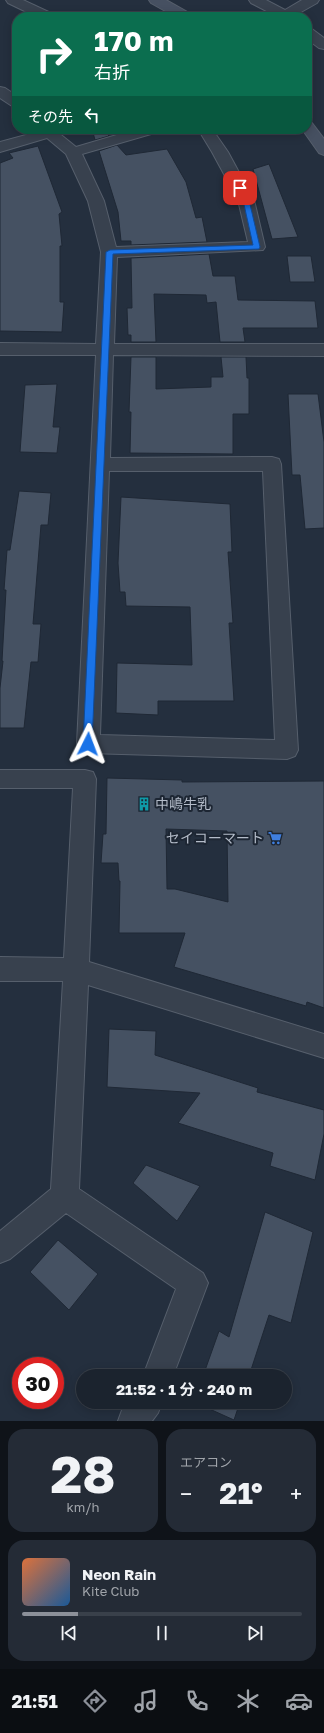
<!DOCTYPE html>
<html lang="ja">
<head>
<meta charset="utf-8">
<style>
	:root { --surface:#1b232e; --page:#242b36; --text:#f1f3f6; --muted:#a0a4aa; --line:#39404a; --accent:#8c9099 }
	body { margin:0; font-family:"Golos Text","Noto Sans JP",sans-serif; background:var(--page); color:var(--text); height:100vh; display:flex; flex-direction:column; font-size:15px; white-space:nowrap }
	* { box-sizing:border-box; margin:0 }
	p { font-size:13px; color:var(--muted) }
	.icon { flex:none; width:22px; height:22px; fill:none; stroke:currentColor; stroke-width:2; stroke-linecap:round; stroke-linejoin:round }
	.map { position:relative; height:1421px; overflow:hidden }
	.side { display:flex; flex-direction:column; gap:8px; padding:8px; background:#0f1319; flex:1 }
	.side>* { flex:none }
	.guide { position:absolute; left:12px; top:12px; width:300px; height:122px; border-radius:16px; box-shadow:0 2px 10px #0003,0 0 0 1px var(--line); background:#0b6e4f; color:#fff; overflow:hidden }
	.speed { position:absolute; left:12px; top:1357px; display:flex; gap:8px; font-size:20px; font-weight:700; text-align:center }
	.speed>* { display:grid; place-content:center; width:52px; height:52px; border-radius:50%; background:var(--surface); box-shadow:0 2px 10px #0003,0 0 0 1px var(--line); line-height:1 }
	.speed .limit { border:6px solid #d22; background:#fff; color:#111 }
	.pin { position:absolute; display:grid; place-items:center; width:34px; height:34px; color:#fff; margin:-17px; border-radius:8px; box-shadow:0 2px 6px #0006 }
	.me { position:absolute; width:44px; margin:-22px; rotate:3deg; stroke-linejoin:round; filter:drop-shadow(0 0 3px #0008) }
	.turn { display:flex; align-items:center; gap:14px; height:84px; padding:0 16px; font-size:18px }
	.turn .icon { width:52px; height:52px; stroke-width:2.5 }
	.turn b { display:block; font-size:28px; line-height:34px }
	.then { display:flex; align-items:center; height:38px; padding:0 16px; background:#0003; gap:8px; font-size:15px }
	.big { font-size:30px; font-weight:700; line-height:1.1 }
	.side .tile { flex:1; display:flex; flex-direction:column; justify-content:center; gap:6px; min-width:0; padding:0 14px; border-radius:16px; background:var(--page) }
	.side .dial { align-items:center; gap:0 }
	.dial b { font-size:52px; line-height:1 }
	.song { display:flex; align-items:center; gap:12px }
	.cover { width:48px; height:48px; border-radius:6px; background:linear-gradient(135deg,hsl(20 70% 55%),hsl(210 70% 35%)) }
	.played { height:4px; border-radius:2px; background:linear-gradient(90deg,var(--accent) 20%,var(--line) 20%) }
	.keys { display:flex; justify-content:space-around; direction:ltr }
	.heat { display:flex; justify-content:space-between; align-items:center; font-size:22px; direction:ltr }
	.side .tiles { flex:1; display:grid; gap:8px; grid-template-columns:1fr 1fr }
	.tile:last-child { grid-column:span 2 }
	.trip { position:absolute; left:76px; top:1369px; width:216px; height:40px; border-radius:20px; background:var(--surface); box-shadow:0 2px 10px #0003,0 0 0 1px var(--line); font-weight:700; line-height:40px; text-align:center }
	.dock { display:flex; height:64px; justify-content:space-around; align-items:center; background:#0b0e12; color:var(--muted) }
	.dock .icon { width:28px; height:28px }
	.dock .selected { color:var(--accent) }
	.dock b { font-size:18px; color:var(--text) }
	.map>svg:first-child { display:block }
	.building { fill:#455162; stroke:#1f2835; fill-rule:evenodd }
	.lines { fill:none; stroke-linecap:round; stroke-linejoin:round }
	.street-casing { stroke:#565f6c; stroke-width:2 }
	.secondary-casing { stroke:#565f6c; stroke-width:2 }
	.street { fill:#38414e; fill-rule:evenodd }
	.secondary { fill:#465061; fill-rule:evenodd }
	.route { fill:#1a73e8; stroke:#114b97 }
	.labels { text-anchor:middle; stroke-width:4; stroke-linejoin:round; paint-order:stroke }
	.poi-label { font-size:14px; fill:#b4bcc9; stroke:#1d2633; text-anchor:start }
</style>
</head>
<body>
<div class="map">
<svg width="324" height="1421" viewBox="0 0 324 1421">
	<rect width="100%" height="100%" fill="#242f3e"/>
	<!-- building -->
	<path class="building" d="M92,129H102L109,136L95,140Z
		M117,145L126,155L167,149L186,182L196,218L202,217L207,242L131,245V241H121L118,212L99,151Z
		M38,146L62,212L59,214L62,246H60V302H64L62,332L0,331V163L13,158L9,153Z
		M269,164L298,237L272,239L253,169Z
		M209,254L213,276H235L238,300L315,301L318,328H243L245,342H220L216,302L207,303L206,295L154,294L156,342H131V335H128L127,308H132L131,258Z
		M287,256H311L315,282H290Z
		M131,357H156V389L211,387V377H223L221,357H246L247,378H249V414H233V454L130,453L131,412H129Z
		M57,384L53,427H60L57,453L20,452L25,385Z
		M288,394H318L324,442V528L305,529L300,475H292Z
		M19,491L51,493L48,525H41L33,624H41L38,662H31L24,728H0V688L3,661H2L6,590H4L7,550H10Z
		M121,497L230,504L232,552H228L233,623H229L234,701H158V715L116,713L117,663L192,665L190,607L126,606L125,592H120L118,563Z
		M107,778L182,780V782L324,781V1008L307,1002L306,1006L174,967L185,933H119L120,881H119L118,863H101L103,834H106ZM166,829L227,831L228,902L175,889H167Z
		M109,1029L156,1031L155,1055L258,1088L257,1092L324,1110V1134L315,1180L270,1166L273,1153L178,1123L200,1093L107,1087Z
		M146,1165L200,1186L177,1221L133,1183Z
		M265,1212L313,1232L291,1323L269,1315L249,1376H203L219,1331L229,1337Z
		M58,1240L98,1274L69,1310L30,1272Z
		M194,1402H240L234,1420Z"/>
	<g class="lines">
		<!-- street casing -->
		<g class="street-casing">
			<path id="street" d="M6,0H23L53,14L55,17H37L8,3Z
				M249,0H266L285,10L302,0H319L317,3L294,16L295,17H278L251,3Z
				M307,28L312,29L324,38V49L319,48L307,39Z
				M0,87L5,88L17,96V107L12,106L0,98Z
				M48,129L55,130L76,147L137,129H160L158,132L82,154L104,201L116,247L248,242L238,200L212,152L198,129H212L228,152L254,200L265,247L263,250L117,257L114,344H324V356L113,355L110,458L272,457L279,459L281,464L298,750L295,756L287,759L88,753L80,750L77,744L96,355H0V343L96,344L101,252L88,201L66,154L47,138L0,152V142ZM109,471H263L275,740L100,735Z
				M0,770H85L93,772L96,779L89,962L324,1034V1058L88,985L79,1189L203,1273L208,1283L173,1376H143L176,1289L66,1213L10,1259L0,1263V1231L51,1189L63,981H0V957L64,958L73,788H0Z
				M128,1402H162L158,1413L152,1421H118L122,1410Z"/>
		</g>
		<!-- secondary casing -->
		<g class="secondary-casing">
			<path id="secondary" d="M149,0H166L191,14L193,17H176L151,3Z
				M307,122L312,123L324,139V155L319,153L302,129H307Z"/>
		</g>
		<!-- street -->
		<use href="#street" class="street"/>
		<!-- secondary -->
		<use href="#secondary" class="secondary"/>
	</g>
	<!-- route -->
	<path class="route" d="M240,186L242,187L249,200L260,247L259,249L113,254L92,744L88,748L83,744L106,252L110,250L253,245L243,200L236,188Z"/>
	<!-- icons -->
	<defs>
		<g id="building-bare" transform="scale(1.08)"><path d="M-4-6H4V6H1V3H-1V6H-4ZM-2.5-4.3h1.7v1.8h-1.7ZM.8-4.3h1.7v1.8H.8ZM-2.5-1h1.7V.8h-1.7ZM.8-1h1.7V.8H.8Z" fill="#0f9aa8" stroke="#1d2633" stroke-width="2.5" paint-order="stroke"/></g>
		<g id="supermarket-bare" transform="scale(1.08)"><path d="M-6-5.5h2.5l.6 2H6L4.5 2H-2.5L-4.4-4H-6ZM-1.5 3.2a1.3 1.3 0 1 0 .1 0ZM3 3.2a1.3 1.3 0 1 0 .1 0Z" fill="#3f7fe0" stroke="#1d2633" stroke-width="2.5" paint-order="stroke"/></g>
	</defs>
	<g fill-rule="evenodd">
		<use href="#building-bare" x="144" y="804"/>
		<use href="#supermarket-bare" x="275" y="838"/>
	</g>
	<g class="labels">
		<!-- poi labels -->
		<g class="poi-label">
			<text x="155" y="809">中嶋牛乳</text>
			<text x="264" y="843" text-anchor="end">セイコーマート</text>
		</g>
	</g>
</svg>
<div class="speed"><div class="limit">30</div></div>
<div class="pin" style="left:240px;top:188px;background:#d93025"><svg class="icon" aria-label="arrive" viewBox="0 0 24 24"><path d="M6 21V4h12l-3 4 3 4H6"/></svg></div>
<svg class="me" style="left:88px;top:744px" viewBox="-20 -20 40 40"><path d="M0-17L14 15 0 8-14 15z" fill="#1a73e8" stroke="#fff" stroke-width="4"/></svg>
<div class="trip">21:52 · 1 分 · 240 m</div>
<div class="guide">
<div class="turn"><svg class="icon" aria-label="right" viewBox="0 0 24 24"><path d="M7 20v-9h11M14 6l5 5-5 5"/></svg><div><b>170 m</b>右折</div></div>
<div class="then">その先<svg class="icon" aria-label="left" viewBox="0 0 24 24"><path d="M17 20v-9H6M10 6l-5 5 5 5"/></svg></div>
</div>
</div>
<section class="side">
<div class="tiles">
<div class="tile dial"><b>28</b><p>km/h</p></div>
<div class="tile"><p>エアコン</p>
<div class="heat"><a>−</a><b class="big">21°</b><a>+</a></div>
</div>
<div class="tile">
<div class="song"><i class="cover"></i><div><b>Neon Rain</b><p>Kite Club</p></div></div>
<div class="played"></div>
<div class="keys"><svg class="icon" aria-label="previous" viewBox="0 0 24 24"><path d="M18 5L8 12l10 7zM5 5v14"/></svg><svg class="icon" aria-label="pause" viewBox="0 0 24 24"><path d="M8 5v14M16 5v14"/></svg><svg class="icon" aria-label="next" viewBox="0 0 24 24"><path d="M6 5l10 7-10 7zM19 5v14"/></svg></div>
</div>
</div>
</section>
<nav class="dock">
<b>21:51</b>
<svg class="icon selected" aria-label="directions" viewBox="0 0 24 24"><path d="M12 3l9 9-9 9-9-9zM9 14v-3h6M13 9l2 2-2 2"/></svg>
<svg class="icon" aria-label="music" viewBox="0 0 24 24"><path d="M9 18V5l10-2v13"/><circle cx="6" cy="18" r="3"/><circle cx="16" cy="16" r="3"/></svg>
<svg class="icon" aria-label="phone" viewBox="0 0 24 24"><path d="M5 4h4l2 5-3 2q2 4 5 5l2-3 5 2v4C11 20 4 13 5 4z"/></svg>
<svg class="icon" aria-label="climate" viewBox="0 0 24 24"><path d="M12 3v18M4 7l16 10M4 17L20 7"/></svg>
<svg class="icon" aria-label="car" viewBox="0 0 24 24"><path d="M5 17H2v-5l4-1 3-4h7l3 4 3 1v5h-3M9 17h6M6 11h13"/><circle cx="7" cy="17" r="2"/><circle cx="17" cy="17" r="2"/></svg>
</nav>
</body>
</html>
